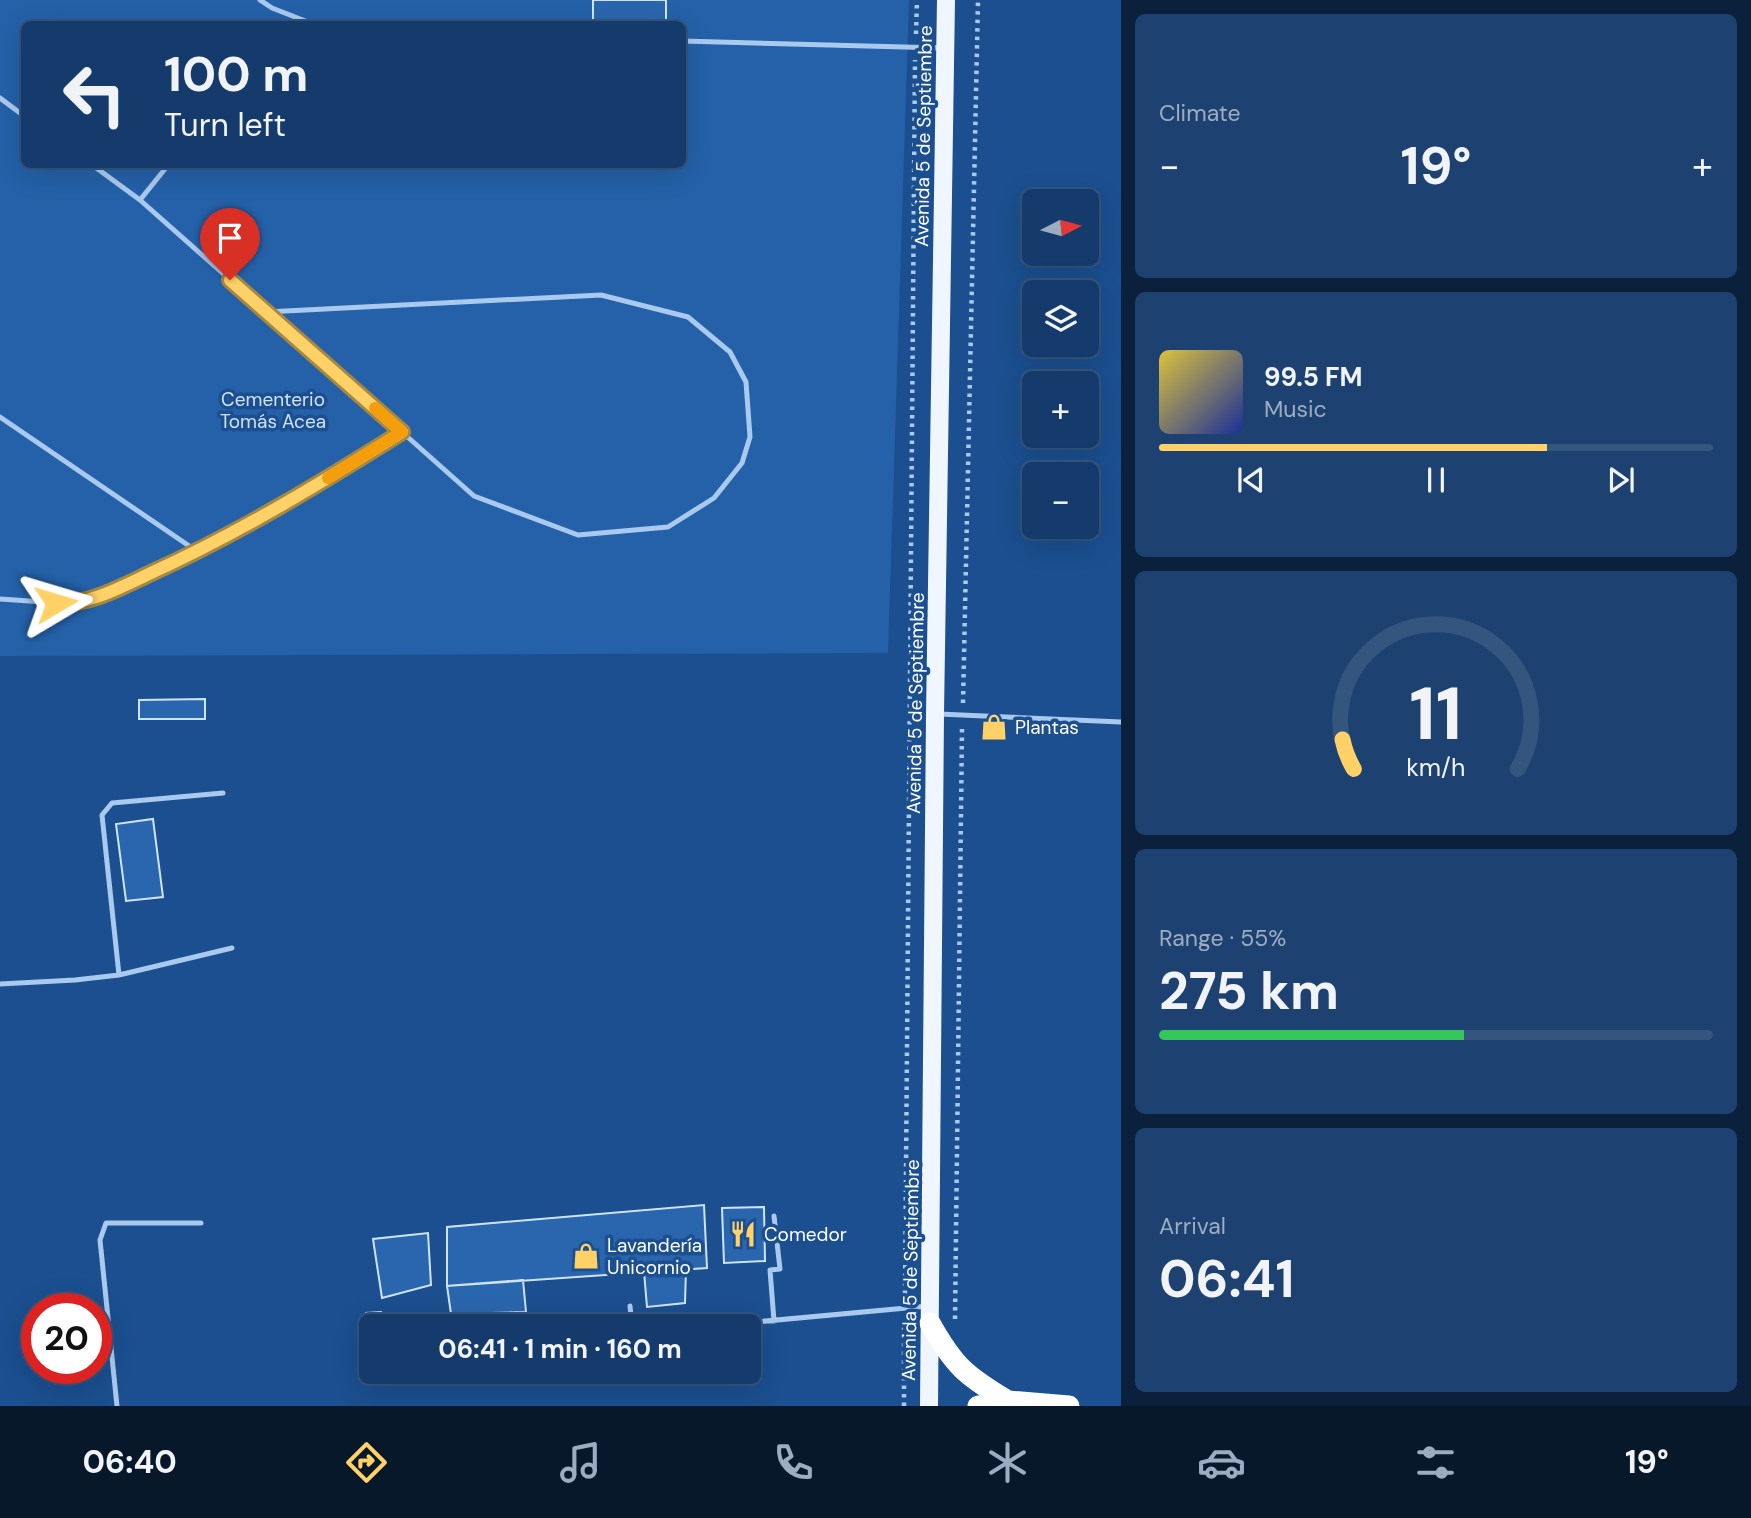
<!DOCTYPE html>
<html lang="en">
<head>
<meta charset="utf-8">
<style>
	:root { --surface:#143b6b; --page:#1d4271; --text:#f1f3f6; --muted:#9dadc1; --line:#33557e; --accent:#ffd166 }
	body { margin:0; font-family:"DM Sans",sans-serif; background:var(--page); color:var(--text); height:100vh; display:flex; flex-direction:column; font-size:26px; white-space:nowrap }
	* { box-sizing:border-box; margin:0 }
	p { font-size:23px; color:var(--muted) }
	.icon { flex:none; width:38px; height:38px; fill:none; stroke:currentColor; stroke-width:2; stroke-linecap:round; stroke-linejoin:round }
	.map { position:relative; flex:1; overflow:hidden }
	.details { display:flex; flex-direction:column; gap:14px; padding:14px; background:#0b203b; width:630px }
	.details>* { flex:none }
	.guide { position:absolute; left:21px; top:21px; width:665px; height:147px; border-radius:10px; box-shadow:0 7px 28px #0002,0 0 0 2px var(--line); background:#143b6b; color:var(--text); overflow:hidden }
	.needle { width:46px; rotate:84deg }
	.controls { position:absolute; left:1022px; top:189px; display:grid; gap:14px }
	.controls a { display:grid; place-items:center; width:77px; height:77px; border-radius:10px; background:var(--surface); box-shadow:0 7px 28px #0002,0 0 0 2px var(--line); font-size:35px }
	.speed { position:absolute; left:21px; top:1293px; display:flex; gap:14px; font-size:35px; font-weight:700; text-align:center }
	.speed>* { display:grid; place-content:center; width:91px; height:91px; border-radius:50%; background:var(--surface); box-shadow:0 7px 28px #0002,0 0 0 2px var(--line); line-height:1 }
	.speed .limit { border:10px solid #d22; background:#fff; color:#111 }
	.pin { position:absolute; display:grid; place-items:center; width:60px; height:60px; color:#fff; margin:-72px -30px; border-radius:50% 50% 50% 0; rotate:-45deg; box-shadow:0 0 7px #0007 }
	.pin .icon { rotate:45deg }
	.me { position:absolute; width:77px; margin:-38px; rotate:83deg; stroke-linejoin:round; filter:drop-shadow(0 0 5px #0008) }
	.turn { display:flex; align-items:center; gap:24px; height:147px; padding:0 28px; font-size:32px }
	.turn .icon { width:91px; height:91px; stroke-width:2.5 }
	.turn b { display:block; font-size:49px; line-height:60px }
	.big { font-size:52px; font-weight:700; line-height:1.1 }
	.details .card { flex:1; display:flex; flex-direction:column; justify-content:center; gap:10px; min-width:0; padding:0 24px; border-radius:10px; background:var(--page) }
	.details .dial { align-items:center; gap:0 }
	.dial svg { height:182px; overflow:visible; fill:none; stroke:var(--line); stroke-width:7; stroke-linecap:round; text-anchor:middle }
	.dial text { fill:var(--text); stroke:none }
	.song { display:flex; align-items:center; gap:21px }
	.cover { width:84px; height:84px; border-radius:10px; background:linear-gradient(135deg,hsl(50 70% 55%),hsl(230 70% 35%)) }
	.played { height:7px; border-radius:4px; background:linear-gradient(90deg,var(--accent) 70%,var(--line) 70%) }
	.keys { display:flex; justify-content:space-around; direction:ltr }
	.heat { display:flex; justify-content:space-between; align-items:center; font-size:38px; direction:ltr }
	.charge { height:10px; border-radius:5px; background:linear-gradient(90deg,#34c759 55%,var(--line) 0) }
	.trip { position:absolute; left:359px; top:1314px; width:402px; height:70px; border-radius:10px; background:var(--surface); box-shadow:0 7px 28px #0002,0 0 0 2px var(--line); font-weight:700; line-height:70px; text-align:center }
	.menu { display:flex; height:112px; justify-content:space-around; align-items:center; background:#08182b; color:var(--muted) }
	.menu .icon { width:49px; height:49px }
	.menu .on { color:var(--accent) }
	.menu b { font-size:32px; color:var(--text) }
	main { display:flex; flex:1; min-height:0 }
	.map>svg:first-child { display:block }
	.green { fill:#2461a8; fill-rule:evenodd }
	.building { fill:#2a66ad; stroke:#cfe3fa; stroke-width:2 }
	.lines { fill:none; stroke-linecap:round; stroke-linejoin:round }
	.path { stroke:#a9c9ee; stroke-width:4.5; stroke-dasharray:3.5 5; stroke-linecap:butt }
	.lane { stroke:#a9c9ee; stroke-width:5 }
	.primary { stroke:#f0f6ff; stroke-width:18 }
	.highway { stroke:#fff; stroke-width:21 }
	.route-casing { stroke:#a68842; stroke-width:18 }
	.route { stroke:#ffd166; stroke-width:12 }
	.slow { stroke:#f59e0b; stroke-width:12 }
	.labels { text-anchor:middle; stroke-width:7; stroke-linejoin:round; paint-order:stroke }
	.street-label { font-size:19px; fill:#fff; stroke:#1b4f8f }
	.park-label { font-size:19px; fill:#cfe3fa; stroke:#1b4f8f }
	.poi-label { font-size:19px; fill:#fff; stroke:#1b4f8f; text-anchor:start }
</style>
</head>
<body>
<main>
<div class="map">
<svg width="1121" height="1406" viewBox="0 0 1121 1406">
	<rect width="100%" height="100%" fill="#1b4f8f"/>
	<!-- green -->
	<path class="green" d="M0,0H909L888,653L0,656ZM24,24H682V164H24Z"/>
	<!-- building -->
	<path class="building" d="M593,0H666V24H593Z
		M205,699V719H139V700Z
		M153,819L163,897L126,901L116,824Z
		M704,1205L707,1268L447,1286V1227Z
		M764,1207L765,1261L724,1263L722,1208Z
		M428,1233L431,1285L382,1298L373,1239Z
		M686,1269L685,1303L647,1307L644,1272Z
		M523,1280L526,1312L451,1314L447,1286Z
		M381,1312L383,1326H371V1330L366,1331V1313Z"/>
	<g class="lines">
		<!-- path -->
		<path class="path" d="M916,34L917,0
			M963,703L978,0
			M905,1294L915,60
			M955,1319L962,729
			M904,1406V1324"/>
		<!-- lane -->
		<path class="lane" d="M260,0L272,8L313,24
			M682,41L942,48
			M0,98L24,116
			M91,164L140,200L402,432L474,496L578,535L668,527L714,498L742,463L750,437L746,382L730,352L688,317L601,295L266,312
			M140,200L169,164
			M0,417L198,552L107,594L73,604L0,599
			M198,552L305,493L402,432
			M939,714L1121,722
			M119,975L102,815L112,803L223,793
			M0,984L75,980L119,975L232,948
			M630,1306L632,1326
			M774,1321L770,1270L780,1269L774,1216
			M712,1326L928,1306
			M117,1406L100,1240L106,1223H201"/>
		<!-- primary -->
		<path class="primary" d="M929,1406L935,714L946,0"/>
		<!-- highway -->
		<path class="highway" d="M930,1323C954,1366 966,1376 1008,1401
			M978,1406L1008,1401L1069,1406"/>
	</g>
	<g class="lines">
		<!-- route casing -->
		<g class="route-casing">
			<path id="route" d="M56,603C90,605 121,587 151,573C239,533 321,483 402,432L230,280"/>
		</g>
		<!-- route -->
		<use href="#route" class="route"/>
		<!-- slow -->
		<path class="slow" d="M328,478L402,432L375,408"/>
	</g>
	<!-- icons -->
	<defs>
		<g id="shop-bare" transform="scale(2.1)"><path d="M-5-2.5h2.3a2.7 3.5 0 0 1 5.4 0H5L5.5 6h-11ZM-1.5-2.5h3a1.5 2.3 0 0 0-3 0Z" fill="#ffd166" stroke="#1b4f8f" stroke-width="2.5" paint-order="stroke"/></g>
		<g id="restaurant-bare" transform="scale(2.1)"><path d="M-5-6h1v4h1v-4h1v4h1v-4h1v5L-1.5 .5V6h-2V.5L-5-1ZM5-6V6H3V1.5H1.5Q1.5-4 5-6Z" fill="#ffd166" stroke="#1b4f8f" stroke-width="2.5" paint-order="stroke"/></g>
	</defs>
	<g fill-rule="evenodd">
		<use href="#shop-bare" x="994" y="727"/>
		<use href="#restaurant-bare" x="743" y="1234"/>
		<use href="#shop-bare" x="586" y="1256"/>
	</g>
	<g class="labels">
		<!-- street labels -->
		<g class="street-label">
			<text transform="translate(923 136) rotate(-89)" y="7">Avenida 5 de Septiembre</text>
			<text transform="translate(915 703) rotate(-89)" y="7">Avenida 5 de Septiembre</text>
			<text transform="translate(910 1270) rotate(-89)" y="7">Avenida 5 de Septiembre</text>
		</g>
		<!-- park labels -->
		<g class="park-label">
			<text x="273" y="406">Cementerio<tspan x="273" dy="22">Tomás Acea</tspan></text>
		</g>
		<!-- poi labels -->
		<g class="poi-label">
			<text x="1015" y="734">Plantas</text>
			<text x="764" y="1241">Comedor</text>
			<text x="607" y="1252">Lavandería<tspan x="607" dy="22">Unicornio</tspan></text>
		</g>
	</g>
</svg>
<div class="controls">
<a><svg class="needle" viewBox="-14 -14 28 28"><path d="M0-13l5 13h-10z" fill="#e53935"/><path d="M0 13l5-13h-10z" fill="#9dadc1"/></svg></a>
<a><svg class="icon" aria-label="layers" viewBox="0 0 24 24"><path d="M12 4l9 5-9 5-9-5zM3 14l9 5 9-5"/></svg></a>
<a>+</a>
<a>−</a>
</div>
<div class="speed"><div class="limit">20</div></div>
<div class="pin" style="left:230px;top:280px;background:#d93025"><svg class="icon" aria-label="arrive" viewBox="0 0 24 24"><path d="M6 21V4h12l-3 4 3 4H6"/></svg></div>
<svg class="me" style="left:56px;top:603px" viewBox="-20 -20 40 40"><path d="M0-17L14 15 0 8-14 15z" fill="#ffd166" stroke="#fff" stroke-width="4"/></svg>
<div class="trip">06:41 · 1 min · 160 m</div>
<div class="guide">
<div class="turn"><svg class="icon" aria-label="left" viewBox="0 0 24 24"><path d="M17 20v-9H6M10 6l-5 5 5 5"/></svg><div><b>100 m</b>Turn left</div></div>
</div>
</div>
<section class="details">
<div class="card"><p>Climate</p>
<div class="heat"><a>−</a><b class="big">19°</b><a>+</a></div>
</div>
<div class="card">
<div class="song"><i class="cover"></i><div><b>99.5 FM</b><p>Music</p></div></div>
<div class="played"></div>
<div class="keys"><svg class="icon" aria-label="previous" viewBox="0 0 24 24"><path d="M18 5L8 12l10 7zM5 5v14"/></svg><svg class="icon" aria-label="pause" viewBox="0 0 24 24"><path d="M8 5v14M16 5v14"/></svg><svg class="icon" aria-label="next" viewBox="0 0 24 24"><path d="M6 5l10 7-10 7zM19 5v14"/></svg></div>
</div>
<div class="card dial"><svg viewBox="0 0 100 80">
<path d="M14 69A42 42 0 1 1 86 69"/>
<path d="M14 69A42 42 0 0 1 9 56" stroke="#ffd166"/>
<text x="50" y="56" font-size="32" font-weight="700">11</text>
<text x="50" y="72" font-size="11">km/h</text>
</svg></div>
<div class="card"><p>Range · 55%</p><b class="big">275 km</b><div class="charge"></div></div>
<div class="card"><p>Arrival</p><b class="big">06:41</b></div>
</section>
</main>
<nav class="menu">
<b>06:40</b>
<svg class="icon on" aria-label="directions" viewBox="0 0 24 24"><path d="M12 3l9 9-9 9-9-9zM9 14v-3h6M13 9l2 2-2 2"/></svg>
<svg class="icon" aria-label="music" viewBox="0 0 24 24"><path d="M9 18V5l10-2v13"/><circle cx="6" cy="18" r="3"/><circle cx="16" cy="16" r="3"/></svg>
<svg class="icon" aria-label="phone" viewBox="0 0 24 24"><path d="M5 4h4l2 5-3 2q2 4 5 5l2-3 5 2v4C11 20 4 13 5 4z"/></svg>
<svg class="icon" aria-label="climate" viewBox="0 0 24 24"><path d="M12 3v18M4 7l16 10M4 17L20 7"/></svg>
<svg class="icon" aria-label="car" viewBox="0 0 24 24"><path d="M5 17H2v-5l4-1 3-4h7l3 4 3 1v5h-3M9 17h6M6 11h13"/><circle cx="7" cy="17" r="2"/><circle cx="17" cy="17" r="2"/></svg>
<svg class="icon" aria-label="filters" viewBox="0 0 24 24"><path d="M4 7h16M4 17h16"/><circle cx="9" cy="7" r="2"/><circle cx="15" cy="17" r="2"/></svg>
<b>19°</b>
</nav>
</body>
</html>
